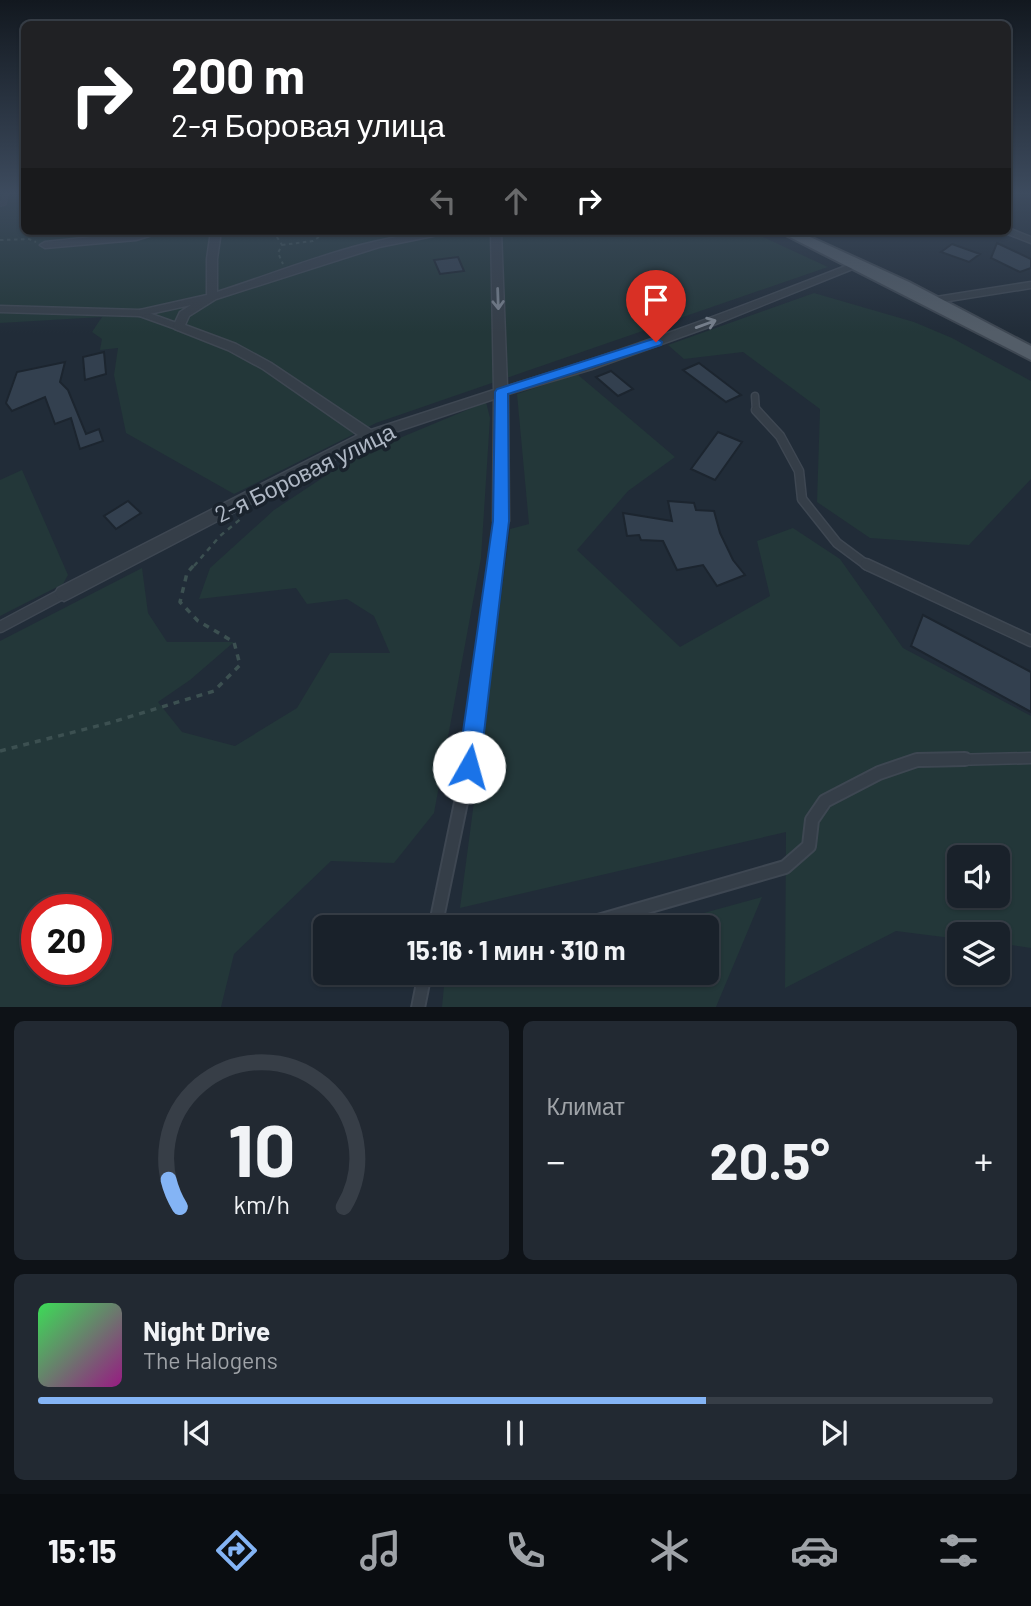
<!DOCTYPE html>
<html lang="ru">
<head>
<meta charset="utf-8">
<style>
	:root { --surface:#19212a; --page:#222932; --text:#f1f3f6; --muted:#9fa3a8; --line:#373e47; --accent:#84b4f5 }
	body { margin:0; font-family:Barlow,sans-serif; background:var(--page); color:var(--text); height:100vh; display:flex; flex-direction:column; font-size:26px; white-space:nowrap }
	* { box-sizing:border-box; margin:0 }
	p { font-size:23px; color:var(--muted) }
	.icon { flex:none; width:38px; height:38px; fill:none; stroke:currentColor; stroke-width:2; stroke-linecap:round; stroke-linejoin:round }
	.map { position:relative; height:1007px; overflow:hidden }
	.drawer { display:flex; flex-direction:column; gap:14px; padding:14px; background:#0e1217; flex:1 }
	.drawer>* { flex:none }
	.hud { position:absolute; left:21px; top:21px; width:990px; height:214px; border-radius:10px; box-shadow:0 2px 5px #0004,0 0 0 2px var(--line); background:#202124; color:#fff; overflow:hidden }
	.buttons { position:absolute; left:947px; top:845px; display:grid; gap:14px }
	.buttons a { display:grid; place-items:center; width:63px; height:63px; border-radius:10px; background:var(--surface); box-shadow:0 2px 5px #0004,0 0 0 2px var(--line); font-size:35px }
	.speed { position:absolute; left:21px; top:894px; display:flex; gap:14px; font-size:35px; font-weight:700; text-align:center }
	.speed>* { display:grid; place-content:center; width:91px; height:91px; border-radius:50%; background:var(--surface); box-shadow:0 2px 5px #0004,0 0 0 2px var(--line); line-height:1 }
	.speed .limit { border:10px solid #d22; background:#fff; color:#111 }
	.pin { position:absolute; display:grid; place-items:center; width:60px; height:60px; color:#fff; margin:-72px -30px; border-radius:50% 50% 50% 0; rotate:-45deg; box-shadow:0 0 7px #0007 }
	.pin .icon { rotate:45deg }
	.me { position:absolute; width:77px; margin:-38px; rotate:7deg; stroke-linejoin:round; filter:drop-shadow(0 0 5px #0008) }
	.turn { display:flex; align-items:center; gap:24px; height:147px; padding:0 35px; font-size:32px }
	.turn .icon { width:91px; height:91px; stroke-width:2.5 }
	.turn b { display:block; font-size:49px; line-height:60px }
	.lanes { display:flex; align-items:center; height:66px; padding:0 35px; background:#0003; justify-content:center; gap:35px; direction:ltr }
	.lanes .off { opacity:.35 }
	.big { font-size:52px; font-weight:700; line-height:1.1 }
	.drawer .card { flex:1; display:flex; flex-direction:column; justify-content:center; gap:10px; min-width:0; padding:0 24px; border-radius:10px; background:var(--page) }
	.drawer .dial { align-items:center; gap:0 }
	.dial svg { height:182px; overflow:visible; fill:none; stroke:var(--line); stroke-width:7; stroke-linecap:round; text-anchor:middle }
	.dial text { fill:var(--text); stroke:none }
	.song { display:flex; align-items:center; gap:21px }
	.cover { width:84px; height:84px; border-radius:10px; background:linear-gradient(135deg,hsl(130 70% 55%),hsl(310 70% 35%)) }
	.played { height:7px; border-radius:4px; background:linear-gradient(90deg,var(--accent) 70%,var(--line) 70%) }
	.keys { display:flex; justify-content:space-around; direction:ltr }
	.heat { display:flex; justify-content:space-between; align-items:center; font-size:38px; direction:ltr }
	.drawer .tiles { flex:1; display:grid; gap:14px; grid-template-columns:1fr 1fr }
	.card:last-child { grid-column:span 2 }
	.trip { position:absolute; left:313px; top:915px; width:406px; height:70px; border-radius:10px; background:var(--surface); box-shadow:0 2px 5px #0004,0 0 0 2px var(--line); font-weight:700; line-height:70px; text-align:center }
	.menu { display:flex; height:112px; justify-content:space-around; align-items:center; background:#0a0d11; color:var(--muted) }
	.menu .icon { width:49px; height:49px }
	.menu .current { color:var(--accent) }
	.menu b { font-size:32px; color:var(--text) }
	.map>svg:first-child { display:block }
	.green { fill:#233739; fill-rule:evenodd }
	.building { fill:#33404f; stroke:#1c252f; stroke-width:2 }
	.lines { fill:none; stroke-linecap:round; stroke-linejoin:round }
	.lane-far4-casing { stroke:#3e4752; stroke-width:6 }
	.lane-far3-casing { stroke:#3e4752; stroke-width:9 }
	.lane-far2-casing { stroke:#3e4752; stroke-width:11 }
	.lane-far1-casing { stroke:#3e4752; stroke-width:13 }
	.lane-casing { stroke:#3e4752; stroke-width:16 }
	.street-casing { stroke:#3e4752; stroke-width:3 }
	.primary-casing { stroke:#3e4752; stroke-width:4 }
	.path-far2 { stroke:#3c5051; stroke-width:2; stroke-dasharray:3.5 3.5; stroke-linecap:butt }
	.path-far1 { stroke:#3c5051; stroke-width:2.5; stroke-dasharray:5 5; stroke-linecap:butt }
	.path { stroke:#3c5051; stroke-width:3.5; stroke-dasharray:6 6; stroke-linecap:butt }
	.lane-far4 { stroke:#353e48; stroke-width:4.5 }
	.lane-far3 { stroke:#353e48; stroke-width:6 }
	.lane-far2 { stroke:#353e48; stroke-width:8 }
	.lane-far1 { stroke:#353e48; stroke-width:10 }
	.lane { stroke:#353e48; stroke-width:12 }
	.street { fill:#353e48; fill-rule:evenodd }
	.primary { fill:#535d68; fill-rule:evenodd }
	.oneway { stroke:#78818d }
	.route { fill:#1a73e8; stroke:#114b97; stroke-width:2 }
	.labels { text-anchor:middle; stroke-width:7; stroke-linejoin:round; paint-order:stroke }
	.street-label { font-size:23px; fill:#afb8c5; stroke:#1a232d }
</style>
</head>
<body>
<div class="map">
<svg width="1031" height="1008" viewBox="0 0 1031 1008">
	<rect width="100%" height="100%" fill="#212c38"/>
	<!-- green -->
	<path class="green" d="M0,192H24V231H750L828,267L376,423L234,494L126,433L114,375L118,348L100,350L102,339L92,332L102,317L0,323Z
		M814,293L914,322L952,338L1031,381V479L969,545L870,538L817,502L820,409L743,352L684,359L668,345Z
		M577,374L675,457L628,491L577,550L680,647L770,596L757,541L793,528L840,559L903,648L1031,716V948L998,943V934H959V939L896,931L785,988L786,832L460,908L510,529L529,524L517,394ZM959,858H998V896H959Z
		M486,402L490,418L481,558L434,813L394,863L331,861L234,954L221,1007H0V641L142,568L148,613L167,642H234L190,680L158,702L182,732L235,746L297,708L330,653H390L374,616L347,599L307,604L296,588L199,599L210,568L274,510L354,457ZM37,910H96V970H37Z
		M22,470L68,575L63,584L0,616V480Z
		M762,897L716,1007H442L444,986L490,973H707V928L653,927Z"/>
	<!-- building -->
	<path class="building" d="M997,243L1031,259V268L1020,272L991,258Z
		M952,244L980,254L969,262L941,252Z
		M458,257L464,271L440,274L434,260Z
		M104,352L106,374L85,380L83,357Z
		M65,362L60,382L68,390L86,434L99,429L103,441L80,449L71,418L55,424L45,397L12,411L6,403L17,372Z
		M699,363L741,395L726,402L683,370Z
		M611,371L633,389L618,396L596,377Z
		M718,432L742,442L715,480L691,469Z
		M128,501L141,513L116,529L104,516Z
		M668,501L694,503L696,510L714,511L720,533L733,560L745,575L717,586L703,565L677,570L663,541L641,540L639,535L627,536L623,513L672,521Z
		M923,615L1031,672V712L911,646Z"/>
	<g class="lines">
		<!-- lane-far4 casing -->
		<g class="lane-far4-casing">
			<path id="lane-far4" d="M0,204L4,203L6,192"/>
		</g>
		<!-- lane-far3 casing -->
		<g class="lane-far3-casing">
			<path id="lane-far3" d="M140,313L179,327
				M755,396L756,411"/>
		</g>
		<!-- lane-far2 casing -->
		<g class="lane-far2-casing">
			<path id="lane-far2" d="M756,410L780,436L799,471L802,499L837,543L868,566
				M495,566L501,521"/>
		</g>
		<!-- lane-far1 casing -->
		<g class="lane-far1-casing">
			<path id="lane-far1" d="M866,564L1031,641
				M0,627L64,593
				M470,761L495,564
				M914,761L1031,758"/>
		</g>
		<!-- lane casing -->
		<g class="lane-casing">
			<path id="lane" d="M435,928L470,759
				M574,928L785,867L809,846L812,820L825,801L879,773L917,760L965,759
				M418,1008L425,973"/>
		</g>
		<!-- street casing -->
		<g class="street-casing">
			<path id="street" d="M1008,228L1031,237V243L1005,233L1003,231H1008Z
				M149,231H166L136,240L45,248L40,245L45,242Z
				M211,231H221L217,259V292C295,267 376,231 458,231L379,247L216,299L189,316L185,325L236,344L271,363L371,430L494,390L491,231H501L507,386C626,351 741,307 856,262L865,264L706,328L592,369L508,394L509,521L507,525H495L493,521L494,399L374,439L70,598L64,601L58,598L55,593L58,588L358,435L263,369L228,350L175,329L173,327L180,312L191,305L140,316L0,312V306L140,310L207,295V259Z
				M1031,282V288L930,304L925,301L930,298Z"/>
		</g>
		<!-- primary casing -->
		<g class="primary-casing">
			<path id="primary" d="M778,231H797L909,282L1031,346V360Z"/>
		</g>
		<!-- path-far2 -->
		<path class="path-far2" d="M273,231L282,245L278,253L283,264
			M0,240L29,239L36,242
			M282,245L313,241L328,231"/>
		<!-- path-far1 -->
		<path class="path-far1" d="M194,566L220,536L243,517"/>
		<!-- path -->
		<path class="path" d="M0,751L109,723L214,691L240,665L234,642L198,621L180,602L187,573L195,564"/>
		<!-- lane-far4 -->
		<use href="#lane-far4" class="lane-far4"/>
		<!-- lane-far3 -->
		<use href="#lane-far3" class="lane-far3"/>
		<!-- lane-far2 -->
		<use href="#lane-far2" class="lane-far2"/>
		<!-- lane-far1 -->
		<use href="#lane-far1" class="lane-far1"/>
		<!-- lane -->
		<use href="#lane" class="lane"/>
		<!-- street -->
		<use href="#street" class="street"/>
		<!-- primary -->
		<use href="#primary" class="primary"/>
	</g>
	<!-- one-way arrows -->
	<defs><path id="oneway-shaft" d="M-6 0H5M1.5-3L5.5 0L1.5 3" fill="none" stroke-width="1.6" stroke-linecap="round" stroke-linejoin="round" transform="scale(1.75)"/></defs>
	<g class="oneway">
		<use href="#oneway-shaft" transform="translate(498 299) rotate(88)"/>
		<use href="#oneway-shaft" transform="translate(706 324) rotate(-20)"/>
	</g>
	<!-- sky -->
	<linearGradient id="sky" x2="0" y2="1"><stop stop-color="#12181f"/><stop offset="0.58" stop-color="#3d4b5e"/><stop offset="1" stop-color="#3d4b5e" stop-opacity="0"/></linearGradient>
	<rect width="1031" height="333" fill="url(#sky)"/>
	<!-- route -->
	<path class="route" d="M656,338L662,342L661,345L508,394L509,521L480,767L477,775L469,778L461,775L458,767L493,521L495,392L497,389Z"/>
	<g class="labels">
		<!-- street labels -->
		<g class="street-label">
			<text transform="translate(305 473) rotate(-26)" y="8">2-я Боровая улица</text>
		</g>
	</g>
</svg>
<div class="buttons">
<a><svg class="icon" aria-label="sound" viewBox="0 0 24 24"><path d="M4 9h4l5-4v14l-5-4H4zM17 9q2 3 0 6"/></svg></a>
<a><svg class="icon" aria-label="layers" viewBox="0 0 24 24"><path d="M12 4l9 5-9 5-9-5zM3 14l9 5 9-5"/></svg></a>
</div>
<div class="speed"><div class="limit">20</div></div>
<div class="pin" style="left:656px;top:342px;background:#d93025"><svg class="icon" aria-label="arrive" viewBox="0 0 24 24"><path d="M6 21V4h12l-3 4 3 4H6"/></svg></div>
<svg class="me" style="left:469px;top:767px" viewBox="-20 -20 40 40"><circle r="19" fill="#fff"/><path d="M0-13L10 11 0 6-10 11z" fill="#1a73e8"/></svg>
<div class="trip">15:16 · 1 мин · 310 m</div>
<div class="hud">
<div class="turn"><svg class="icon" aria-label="right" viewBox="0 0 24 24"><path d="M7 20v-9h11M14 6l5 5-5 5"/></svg><div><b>200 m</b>2-я Боровая улица</div></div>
<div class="lanes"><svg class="icon off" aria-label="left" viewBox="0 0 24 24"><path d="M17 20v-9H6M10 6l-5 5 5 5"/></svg><svg class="icon off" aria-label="ahead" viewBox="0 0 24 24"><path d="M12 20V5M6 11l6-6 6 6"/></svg><svg class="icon" aria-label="right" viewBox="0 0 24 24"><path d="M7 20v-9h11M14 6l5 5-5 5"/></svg></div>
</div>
</div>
<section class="drawer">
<div class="tiles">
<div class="card dial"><svg viewBox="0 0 100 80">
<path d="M14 69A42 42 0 1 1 86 69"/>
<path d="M14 69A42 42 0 0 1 9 57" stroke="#84b4f5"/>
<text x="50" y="56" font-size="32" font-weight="700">10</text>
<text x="50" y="72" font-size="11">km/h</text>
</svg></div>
<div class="card"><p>Климат</p>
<div class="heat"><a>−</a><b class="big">20.5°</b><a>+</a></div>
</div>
<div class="card">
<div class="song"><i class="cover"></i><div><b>Night Drive</b><p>The Halogens</p></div></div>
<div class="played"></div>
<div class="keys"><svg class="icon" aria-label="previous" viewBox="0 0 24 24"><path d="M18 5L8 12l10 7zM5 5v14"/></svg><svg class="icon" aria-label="pause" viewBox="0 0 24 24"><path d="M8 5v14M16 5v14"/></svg><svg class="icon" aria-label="next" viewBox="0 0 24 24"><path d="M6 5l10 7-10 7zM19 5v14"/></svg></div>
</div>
</div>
</section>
<nav class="menu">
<b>15:15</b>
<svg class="icon current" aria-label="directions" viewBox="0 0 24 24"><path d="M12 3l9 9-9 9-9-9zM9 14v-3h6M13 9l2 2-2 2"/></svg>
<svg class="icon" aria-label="music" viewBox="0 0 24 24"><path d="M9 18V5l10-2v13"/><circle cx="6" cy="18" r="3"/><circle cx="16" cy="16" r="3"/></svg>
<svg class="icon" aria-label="phone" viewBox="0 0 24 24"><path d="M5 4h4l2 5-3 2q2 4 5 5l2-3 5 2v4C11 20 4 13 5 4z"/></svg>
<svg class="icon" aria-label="climate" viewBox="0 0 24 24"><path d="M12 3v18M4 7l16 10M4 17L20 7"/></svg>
<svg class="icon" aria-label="car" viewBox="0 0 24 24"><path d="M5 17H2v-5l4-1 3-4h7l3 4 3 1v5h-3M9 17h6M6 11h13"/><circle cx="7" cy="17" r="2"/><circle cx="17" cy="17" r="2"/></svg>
<svg class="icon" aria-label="filters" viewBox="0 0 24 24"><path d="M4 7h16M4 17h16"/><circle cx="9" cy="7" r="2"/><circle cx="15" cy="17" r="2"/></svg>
</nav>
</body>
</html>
